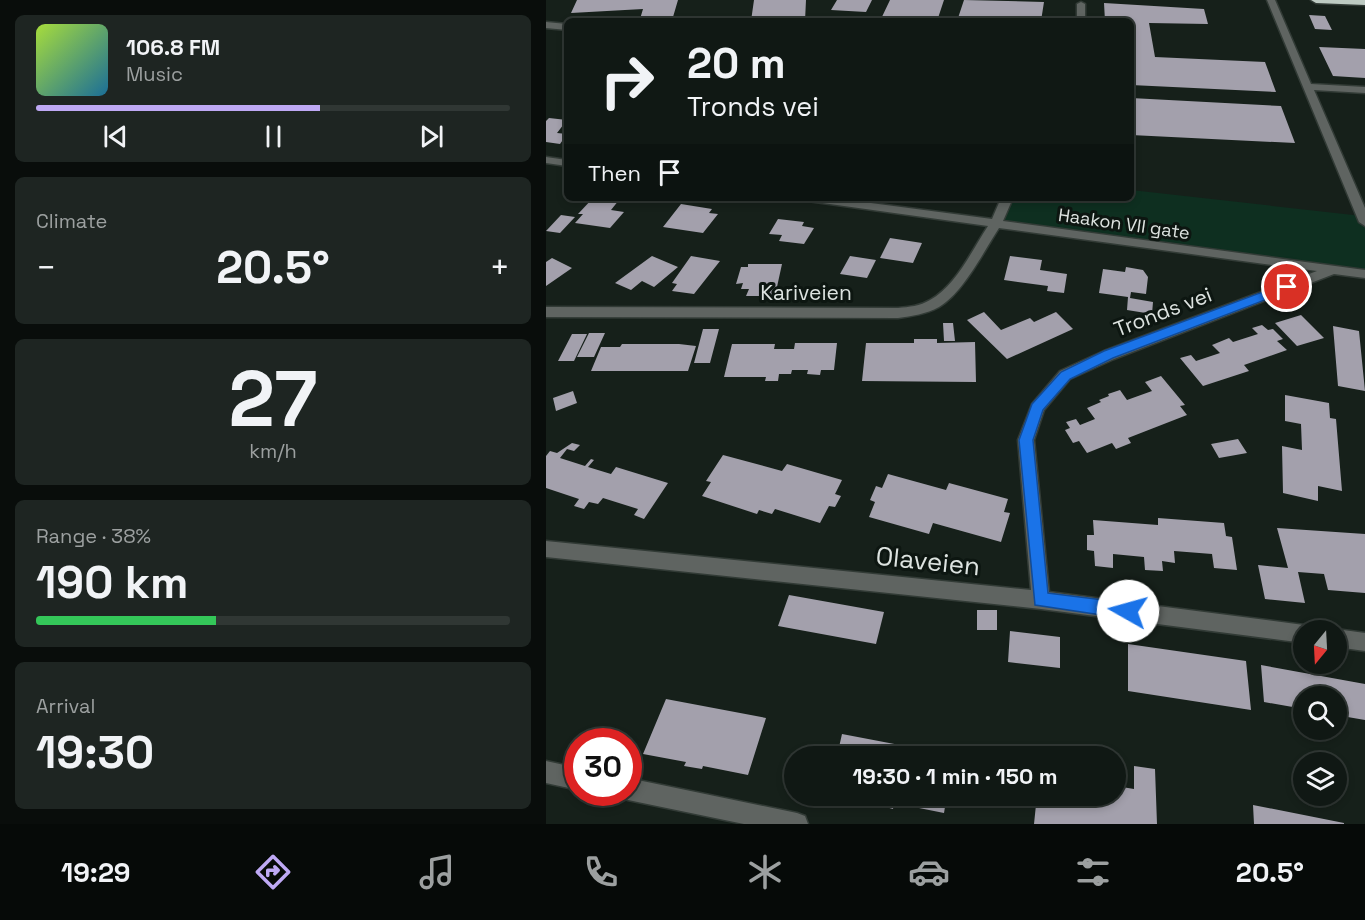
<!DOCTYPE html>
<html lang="en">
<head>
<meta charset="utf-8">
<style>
	:root { --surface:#101814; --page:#1e2522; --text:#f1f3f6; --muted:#9ca0a0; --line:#303734; --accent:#bea9f4 }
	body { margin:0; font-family:"Space Grotesk",sans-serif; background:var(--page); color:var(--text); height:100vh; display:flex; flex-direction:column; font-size:22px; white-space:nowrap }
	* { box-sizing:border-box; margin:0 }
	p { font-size:20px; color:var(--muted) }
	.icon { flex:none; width:33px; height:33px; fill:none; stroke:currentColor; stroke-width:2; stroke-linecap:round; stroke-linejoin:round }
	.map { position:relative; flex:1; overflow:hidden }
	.details { display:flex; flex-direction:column; gap:15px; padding:15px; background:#090d0b; width:546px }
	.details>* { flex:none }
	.guide { position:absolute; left:18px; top:18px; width:570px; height:183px; border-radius:9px; box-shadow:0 3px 9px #0003,0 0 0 2px var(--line); background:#101814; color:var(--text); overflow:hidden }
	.needle { width:39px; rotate:198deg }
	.controls { position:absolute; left:747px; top:620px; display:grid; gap:12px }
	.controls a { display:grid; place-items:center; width:54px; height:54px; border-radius:50%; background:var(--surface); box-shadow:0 3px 9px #0003,0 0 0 2px var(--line); font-size:30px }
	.speed { position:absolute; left:18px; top:728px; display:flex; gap:12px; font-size:30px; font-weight:700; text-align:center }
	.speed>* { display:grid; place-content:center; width:78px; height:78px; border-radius:50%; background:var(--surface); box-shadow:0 3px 9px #0003,0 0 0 2px var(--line); line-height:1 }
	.speed .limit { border:9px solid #d22; background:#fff; color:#111 }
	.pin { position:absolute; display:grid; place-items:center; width:51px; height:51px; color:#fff; margin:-26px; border:3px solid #fff; border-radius:50%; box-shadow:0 2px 6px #0007 }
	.me { position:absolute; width:66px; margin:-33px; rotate:277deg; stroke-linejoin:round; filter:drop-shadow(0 0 4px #0008) }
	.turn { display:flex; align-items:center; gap:21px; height:126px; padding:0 24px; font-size:27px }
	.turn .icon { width:78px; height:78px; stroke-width:2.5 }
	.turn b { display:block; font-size:42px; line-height:51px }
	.then { display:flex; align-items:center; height:57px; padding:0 24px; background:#0003; gap:12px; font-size:22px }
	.big { font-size:45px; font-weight:700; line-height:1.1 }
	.details .card { flex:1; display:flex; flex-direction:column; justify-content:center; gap:9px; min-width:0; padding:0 21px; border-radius:9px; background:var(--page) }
	.details .dial { align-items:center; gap:0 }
	.dial b { font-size:78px; line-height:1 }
	.song { display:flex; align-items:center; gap:18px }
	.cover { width:72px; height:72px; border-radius:9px; background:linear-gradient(135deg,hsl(80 70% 55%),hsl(200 70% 35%)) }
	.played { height:6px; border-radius:3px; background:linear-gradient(90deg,var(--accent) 60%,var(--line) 60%) }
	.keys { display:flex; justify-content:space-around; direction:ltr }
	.heat { display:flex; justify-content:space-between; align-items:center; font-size:33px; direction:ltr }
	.charge { height:9px; border-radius:4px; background:linear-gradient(90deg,#34c759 38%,var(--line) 0) }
	.trip { position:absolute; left:238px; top:746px; width:342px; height:60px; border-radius:30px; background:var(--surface); box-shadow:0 3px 9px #0003,0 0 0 2px var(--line); font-weight:700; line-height:60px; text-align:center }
	.dock { display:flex; height:96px; justify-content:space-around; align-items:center; background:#060a08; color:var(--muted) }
	.dock .icon { width:42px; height:42px }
	.dock .active { color:var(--accent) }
	.dock b { font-size:27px; color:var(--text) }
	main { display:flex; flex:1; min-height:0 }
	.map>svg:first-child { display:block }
	.green { fill:#0e2f20 }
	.building { fill:#a3a0ac }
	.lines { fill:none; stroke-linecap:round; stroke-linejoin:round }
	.minor-casing { stroke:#323b36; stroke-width:3 }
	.highway-casing { stroke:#323b36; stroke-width:3 }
	.minor { fill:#5f6461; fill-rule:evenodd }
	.highway { fill:#bdcac2; fill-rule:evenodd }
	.route { fill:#1a73e8; stroke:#114b97; stroke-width:1.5 }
	.labels { text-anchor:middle; stroke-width:6; stroke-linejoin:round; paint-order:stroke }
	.far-street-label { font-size:18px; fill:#dde3e0; stroke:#0d1611 }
	.street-label { font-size:21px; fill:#dde3e0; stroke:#0d1611 }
	.near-street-label { font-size:26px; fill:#dde3e0; stroke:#0d1611 }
</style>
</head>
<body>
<main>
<section class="details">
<div class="card">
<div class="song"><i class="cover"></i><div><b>106.8 FM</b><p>Music</p></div></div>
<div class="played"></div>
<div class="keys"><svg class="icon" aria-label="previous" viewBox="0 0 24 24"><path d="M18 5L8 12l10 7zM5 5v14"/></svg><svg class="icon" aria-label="pause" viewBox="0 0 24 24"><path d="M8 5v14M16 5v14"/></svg><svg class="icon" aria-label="next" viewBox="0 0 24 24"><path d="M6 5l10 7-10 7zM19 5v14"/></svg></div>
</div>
<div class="card"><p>Climate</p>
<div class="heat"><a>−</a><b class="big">20.5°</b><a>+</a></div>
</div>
<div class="card dial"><b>27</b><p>km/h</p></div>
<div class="card"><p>Range · 38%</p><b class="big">190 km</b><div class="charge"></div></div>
<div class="card"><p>Arrival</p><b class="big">19:30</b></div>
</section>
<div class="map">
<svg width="819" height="824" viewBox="0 0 819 824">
	<rect width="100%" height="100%" fill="#16201a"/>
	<!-- green -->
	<path class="green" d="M585,190L816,216L819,222V274L449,225L461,198H585Z"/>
	<!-- building -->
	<path class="building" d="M31,0H132L127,17L94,19L97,9L25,13Z
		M208,0H260L259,21H205Z
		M291,0H326L320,12L285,10Z
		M344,0H398L391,21H334Z
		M418,0L498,2L495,21H411Z
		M558,3L658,9L662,24L603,23L609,57L719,62L730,92L585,85V21H559Z
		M763,15L779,16L786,30L769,29Z
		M773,47L819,49V78L787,76Z
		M585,98L735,106L749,143L585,135Z
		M3,118L21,120L11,133L21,134L14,144L0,142V121Z
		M47,198L73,200L65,210L78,212L64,228L29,223L37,214H32Z
		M135,204L166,209L163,213L172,214L157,233L117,227Z
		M15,215L29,217L14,233L0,231Z
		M232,219L258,222L256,226L268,228L258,244L233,241L236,235L223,234Z
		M344,238L376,243L367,263L334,258Z
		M106,256L132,267L108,287L96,281L85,290L69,283Z
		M145,256L174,261L148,294L126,291L131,284L126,283Z
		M304,256L330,260L321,278L294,274Z
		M464,256L496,260L494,270L521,274L518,293L501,291L502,286L458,280Z
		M6,258L26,268L0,286V262Z
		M202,264H236L229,296H200L203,289H195L197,283L190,284L195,267H202Z
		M580,267L597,270L602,277L600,294L585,292L584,298L607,302L606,314L581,310L582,297L553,293L557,269L579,272Z
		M438,312L455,330L484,318L488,322L510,312L527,329L461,359L421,320Z
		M755,315L778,338L751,346L729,323Z
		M397,323H407L409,341H398Z
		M716,325L722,330L727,329L737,339L731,341L741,350L698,365L703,371L657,386L634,358L645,355L650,361L674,353L666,345L683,338L687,342L712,334L706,328Z
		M787,326L813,331L819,391L792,386Z
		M157,329H173L164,363H148Z
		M43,333H59L48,357H31Z
		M26,334H41L28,361H12Z
		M368,339H391V343L429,342L430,382L316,381L320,343H368Z
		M249,343H291L288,370H275L274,375L261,374L262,370H246L245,374H233L232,381H219L220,377H178L186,344H229L228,349H248Z
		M76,344H133L150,346L142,371H45L55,347H74Z
		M615,376L639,405L634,406L641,415L582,438L585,443L570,449L566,443L541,453L533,441L527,443L519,430L524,428L520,422L530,419L534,425L549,419L541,408L555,402L553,400L563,396L562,394L574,390L581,400L606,391L599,382Z
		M27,391L31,403L10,411L7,398Z
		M739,395L783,403L784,418L790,419L796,491L772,486V501L737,493L736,446L756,450L755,424L739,421Z
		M692,439L701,453L673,458L665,444Z
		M26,443L34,445L28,451L21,449L14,458L39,466L45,459L48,460L42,467L65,474L70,467L122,483L98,519L88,515L92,509L57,498L52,504L43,502L38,509L28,506L33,499L0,488V456L4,451L11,453Z
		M177,455L236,471L241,464L296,480L289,494L295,496L289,507L283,506L274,523L229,509L226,514L213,510L211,514L156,496L165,482L160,481Z
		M342,474L400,490L403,483L462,499L458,512L464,513L455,542L387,523L383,534L323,517L329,502L324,500L330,486L336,488Z
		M612,518L678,523L680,536L686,537L691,570L668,568L666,554L628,551L629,563L616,561L617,571L599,570L598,557L567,554V568L549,566L548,551L541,550V535H548L547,520L612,525Z
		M731,528L819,534V593L782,590L778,574L752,572L759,603L719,599L712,565L742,568Z
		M243,595L338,612L330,644L232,626Z
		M431,610H451V630H431Z
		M464,631L514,637V668L462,662Z
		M582,644L700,661L705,710L582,691Z
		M715,665L819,684V720L790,715V696H758V709L718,702Z
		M120,699L220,718L202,775L157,766L156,769L138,766L140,762L97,754Z
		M296,734L406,755V756H291Z
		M497,749L528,755V756H497Z
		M588,766L609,769L611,824H488L491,795H570V786L588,789Z
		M312,795H401L398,813L348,803L347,809L329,804L330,800Z
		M707,805L798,823V824H708Z"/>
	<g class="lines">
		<!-- minor casing -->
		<g class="minor-casing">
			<path id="minor" d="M721,0H729L765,84L819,87V93L768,90L819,208V226L813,222Z
				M535,2L539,4V21H531V4Z
				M0,22L21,24V30L0,28Z
				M0,157L21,160V166L0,163Z
				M256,198H287L446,219L455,198H467L457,221L819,270V278L788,274L568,359L524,379L498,410L488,440L503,592L758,625L766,630H758V643L495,609L0,557V541L485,590L472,440L486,404L514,371L558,351L771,271L453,228C438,251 417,293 393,307C380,314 366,316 352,318L0,317V307L352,308C363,307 374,306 384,300C410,286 426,250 442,226L262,201Z
				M790,629L819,633V651L790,647V630H787Z
				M0,761L32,768V790L0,783Z
				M82,778L251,813L259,816L262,824H198L82,800L74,797L73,792H82Z"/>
		</g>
		<!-- highway casing -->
		<g class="highway-casing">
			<path id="highway" d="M765,0H819V5L770,3Z"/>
		</g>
		<!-- minor -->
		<use href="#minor" class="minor"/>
		<!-- highway -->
		<use href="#highway" class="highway"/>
	</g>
	<!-- route -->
	<path class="route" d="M741,283L745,284V290L567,358L524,379L497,410L487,440L502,593L582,603L588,606L591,611L588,617L582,619L489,605L473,440L486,404L515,372L558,351Z"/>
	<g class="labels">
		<!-- far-street labels -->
		<g class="far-street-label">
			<text transform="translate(578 224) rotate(8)" y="6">Haakon VII gate</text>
		</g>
		<!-- street labels -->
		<g class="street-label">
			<text x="260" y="300">Kariveien</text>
			<text transform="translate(617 312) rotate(-21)" y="7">Tronds vei</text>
		</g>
		<!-- near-street labels -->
		<g class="near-street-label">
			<text transform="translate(382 561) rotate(6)" y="9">Olaveien</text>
		</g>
	</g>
</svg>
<div class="controls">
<a><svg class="needle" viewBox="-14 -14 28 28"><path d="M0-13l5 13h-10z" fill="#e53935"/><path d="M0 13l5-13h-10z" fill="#9ca0a0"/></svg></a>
<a><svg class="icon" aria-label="search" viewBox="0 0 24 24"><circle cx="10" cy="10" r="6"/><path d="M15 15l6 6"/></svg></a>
<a><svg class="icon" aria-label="layers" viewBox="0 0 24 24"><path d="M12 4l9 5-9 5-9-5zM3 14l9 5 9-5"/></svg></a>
</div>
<div class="speed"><div class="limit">30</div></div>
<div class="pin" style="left:741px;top:287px;background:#d93025"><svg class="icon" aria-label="arrive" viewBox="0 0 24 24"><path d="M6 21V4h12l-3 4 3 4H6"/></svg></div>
<svg class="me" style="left:582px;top:611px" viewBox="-20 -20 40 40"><circle r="19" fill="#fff"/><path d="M0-13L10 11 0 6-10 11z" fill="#1a73e8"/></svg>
<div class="trip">19:30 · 1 min · 150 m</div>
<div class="guide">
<div class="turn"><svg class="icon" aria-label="right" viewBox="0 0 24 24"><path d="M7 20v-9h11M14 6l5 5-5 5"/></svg><div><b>20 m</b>Tronds vei</div></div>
<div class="then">Then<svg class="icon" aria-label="arrive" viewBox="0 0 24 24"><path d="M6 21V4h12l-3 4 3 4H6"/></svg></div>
</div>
</div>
</main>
<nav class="dock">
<b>19:29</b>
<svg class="icon active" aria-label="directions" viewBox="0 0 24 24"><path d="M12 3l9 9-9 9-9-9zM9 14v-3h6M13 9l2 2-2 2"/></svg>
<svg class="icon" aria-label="music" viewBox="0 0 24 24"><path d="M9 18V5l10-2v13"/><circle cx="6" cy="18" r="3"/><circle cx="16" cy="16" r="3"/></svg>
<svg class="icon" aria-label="phone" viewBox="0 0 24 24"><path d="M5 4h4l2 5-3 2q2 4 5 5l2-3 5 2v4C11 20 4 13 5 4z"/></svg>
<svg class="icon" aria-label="climate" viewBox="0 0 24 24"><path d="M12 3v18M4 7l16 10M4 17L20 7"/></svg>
<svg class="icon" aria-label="car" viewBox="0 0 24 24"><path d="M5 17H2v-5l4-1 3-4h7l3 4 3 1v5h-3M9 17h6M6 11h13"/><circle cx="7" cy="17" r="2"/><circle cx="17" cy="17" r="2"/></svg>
<svg class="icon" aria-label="filters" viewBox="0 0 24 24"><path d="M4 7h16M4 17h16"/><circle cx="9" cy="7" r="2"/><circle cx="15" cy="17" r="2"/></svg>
<b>20.5°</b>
</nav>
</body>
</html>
